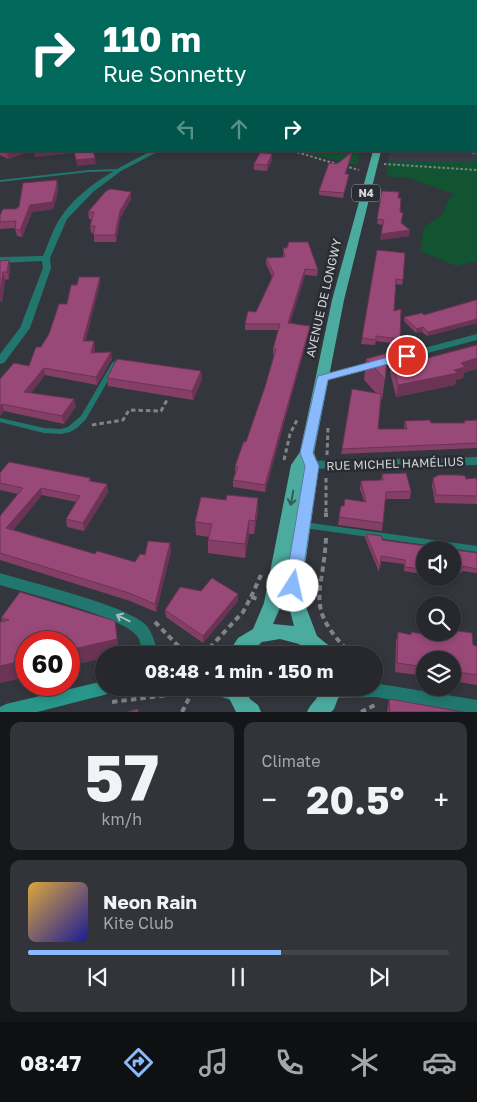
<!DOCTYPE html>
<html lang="en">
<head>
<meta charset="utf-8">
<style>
	:root { --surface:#26282d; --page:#323439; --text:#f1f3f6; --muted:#a4a6aa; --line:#424449; --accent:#89bafc }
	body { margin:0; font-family:"Golos Text",sans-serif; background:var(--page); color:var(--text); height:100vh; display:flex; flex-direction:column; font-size:19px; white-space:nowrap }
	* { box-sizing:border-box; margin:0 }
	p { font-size:16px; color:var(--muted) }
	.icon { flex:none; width:28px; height:28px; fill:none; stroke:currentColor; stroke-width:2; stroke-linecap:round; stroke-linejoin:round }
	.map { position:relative; height:712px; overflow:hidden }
	.panel { display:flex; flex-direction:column; gap:10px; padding:10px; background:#151619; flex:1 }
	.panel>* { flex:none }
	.banner { position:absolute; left:0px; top:0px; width:478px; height:152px; box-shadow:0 2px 8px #0003,0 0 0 1px var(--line); background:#00695c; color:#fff; overflow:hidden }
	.tools { position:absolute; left:416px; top:541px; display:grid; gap:10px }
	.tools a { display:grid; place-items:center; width:45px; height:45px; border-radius:50%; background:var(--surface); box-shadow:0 2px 8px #0003,0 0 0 1px var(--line); font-size:25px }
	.speed { position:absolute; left:15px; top:631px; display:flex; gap:10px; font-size:25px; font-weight:700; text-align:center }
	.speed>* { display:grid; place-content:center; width:65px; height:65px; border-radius:50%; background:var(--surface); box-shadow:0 2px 8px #0003,0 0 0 1px var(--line); line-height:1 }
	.speed .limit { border:8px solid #d22; background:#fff; color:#111 }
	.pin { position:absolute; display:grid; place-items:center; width:42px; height:42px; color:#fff; margin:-21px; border:2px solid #fff; border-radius:50%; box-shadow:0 1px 5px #0007 }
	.me { position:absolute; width:55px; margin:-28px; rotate:10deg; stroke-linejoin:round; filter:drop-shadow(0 0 4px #0008) }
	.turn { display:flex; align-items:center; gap:18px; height:105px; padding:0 20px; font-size:22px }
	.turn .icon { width:65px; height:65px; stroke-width:2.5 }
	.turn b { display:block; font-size:35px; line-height:42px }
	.lanes { display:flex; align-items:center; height:48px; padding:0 20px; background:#0003; justify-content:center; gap:25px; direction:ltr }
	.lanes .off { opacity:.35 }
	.big { font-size:38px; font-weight:700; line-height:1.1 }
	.panel .tile { flex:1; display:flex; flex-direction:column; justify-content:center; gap:8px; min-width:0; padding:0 18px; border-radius:10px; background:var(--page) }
	.panel .dial { align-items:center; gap:0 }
	.dial b { font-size:65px; line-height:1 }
	.song { display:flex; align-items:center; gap:15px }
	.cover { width:60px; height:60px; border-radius:8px; background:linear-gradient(135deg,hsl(40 70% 55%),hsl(240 70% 35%)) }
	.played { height:5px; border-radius:2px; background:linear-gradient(90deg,var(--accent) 60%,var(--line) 60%) }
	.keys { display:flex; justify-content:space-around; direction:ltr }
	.heat { display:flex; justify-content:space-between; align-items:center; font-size:28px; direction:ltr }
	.panel .tiles { flex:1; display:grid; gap:10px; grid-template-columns:1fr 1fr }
	.tile:last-child { grid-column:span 2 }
	.trip { position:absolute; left:95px; top:646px; width:288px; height:50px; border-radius:25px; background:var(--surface); box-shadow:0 2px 8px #0003,0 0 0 1px var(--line); font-weight:700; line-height:50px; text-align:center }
	.menu { display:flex; height:80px; justify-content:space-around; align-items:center; background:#0f1012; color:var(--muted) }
	.menu .icon { width:35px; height:35px }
	.menu .selected { color:var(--accent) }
	.menu b { font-size:22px; color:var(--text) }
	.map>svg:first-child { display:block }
	.built { fill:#393e4a }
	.green { fill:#125432 }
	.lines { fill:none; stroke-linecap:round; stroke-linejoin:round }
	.path-far2 { stroke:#818388; stroke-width:2; stroke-dasharray:2.5 2; stroke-linecap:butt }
	.path-far1 { stroke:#818388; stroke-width:3; stroke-dasharray:4.5 3; stroke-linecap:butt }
	.path { stroke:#818388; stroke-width:4; stroke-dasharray:5.5 4; stroke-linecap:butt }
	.lane { fill:#21776d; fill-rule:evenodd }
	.street { fill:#21776d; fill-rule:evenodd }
	.secondary { fill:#28978a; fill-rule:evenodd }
	.primary { fill:#4cab9f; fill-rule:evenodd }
	.wall { fill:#843f67 }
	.shaded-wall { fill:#6b3354 }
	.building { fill:#994978; stroke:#6b3354 }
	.oneway { stroke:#355858 }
	.oneway2 { stroke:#a6bdbd }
	.route { fill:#89bafc; stroke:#5979a4 }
	.labels { text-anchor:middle; stroke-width:5; stroke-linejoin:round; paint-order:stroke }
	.shield { fill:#292c32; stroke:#9fa2a6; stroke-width:1 }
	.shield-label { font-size:11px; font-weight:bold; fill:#d2d4d8 }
	.street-label { font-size:12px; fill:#d2d4d8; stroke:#292c32 }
</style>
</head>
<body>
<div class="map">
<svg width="477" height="712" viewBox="0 0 477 712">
	<rect width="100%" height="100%" fill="#33363c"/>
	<!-- built -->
	<path class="built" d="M477,91V162H388L390,151H476Z"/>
	<!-- green -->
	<path class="green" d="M477,92V261L456,266L420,251L424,227L443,214L448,200L454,194L409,178L386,176L388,162H475Z
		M295,151H361L357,165Z"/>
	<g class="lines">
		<!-- path-far2 -->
		<path class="path-far2" d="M293,151L340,165
			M468,151L477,154
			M384,164L477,170
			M345,166L359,170"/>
		<!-- path-far1 -->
		<path class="path-far1" d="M92,425L123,420L129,410L161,411L167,400
			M327,455L328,428
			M284,460L290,434L298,418
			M326,478V514"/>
		<!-- path -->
		<path class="path" d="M326,513V517
			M326,538C323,597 303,606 352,655
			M251,597L261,575
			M155,622L183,651L201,655
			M203,655L243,612L251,597L258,599
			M193,688L192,692L203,694
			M112,702L192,692
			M182,712L192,692
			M361,712L375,705"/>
		<!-- lane -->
		<path class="lane" d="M476,89H477V91H476Z
			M476,100H477V102H476Z
			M119,169L121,170L120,171L89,172L0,182V180L89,170Z
			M115,361L123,363L124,364L121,366L117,365L86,419L77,428L70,432L61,434L44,433L0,422V418L44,428L61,429L68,427L81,416L112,363Z
			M304,522L477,546V552L304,528L301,527L300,525L301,523Z"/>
		<!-- street -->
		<path class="street" d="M476,14H477V16H476Z
			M151,151H159L121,171L93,192L67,219L50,258L51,268L30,328L4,363L0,364V354L20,328L43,268L42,261L0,263V257L43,256C49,243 53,228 61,217C82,186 118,168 151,151Z
			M477,334V340L322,381L317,378L318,376Z
			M477,457V465L306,469L302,468L300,465L302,462L306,461Z
			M0,573C31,583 128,605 147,626C153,634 156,646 158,655H142C141,649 141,641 137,636C124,617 26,593 0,585Z
			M374,683L477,700V712H457L376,697L332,698L326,696L324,691L326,688H374Z"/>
		<!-- secondary -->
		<path class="secondary" d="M104,681V688H112L110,693L104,695L37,712H0V707L6,704Z
			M208,688H236L242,690L244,695L242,700L236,702L210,693Z"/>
		<!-- primary -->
		<path class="primary" d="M410,0H414V1H410Z
			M373,151H381L344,300L314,453L319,466L302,587L306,607L317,636L333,649L335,655H314L299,644L280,639L262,642L247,655H227L238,638L253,629L264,603L291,465L300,452L332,300ZM284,588L294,626L273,624L282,603Z
			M224,688H244L250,699L258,705L261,712H236Z
			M322,688H342L334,709L331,712H307C311,703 319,698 322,688Z"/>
	</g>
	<!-- wall -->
	<path class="wall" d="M414,0H477V13H476V1H415Z
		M1,127V151H32L8,159L0,155V128Z
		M272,154V160L267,171L254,170V164Z
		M351,157L346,174H349L348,179L343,198L319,195V191L337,164Z
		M57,180L58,187L57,196L53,209L32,212L22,237L17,236L15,228L0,229V215L15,209Z
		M382,191L398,198L402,223L409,236L380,240L383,225L377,224Z
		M131,192V199L120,218L116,242H94V233H91L90,226L92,219H89L88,212Z
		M283,248L318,270L317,276L305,275L290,323L309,332L265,492L233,487V480L235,473V466L246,442L265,387L274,355H273V349L278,330H245V324L256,312L272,277L266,264V258L283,257Z
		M377,250L403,280L402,285L395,284L394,311L400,339L399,344L376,341L375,345L361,344Z
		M0,261L10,267L9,279L5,280L2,302Z
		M100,283L85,341L95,348L94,353L112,359L97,385L45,375L31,393L76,406L64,424L4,411L0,416V379L29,366L67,304Z
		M477,300V323L427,336L422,332L416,333L404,321V317L424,315Z
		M366,359L385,379L382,400L381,399L378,429H405L404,426L405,421L431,423H464V421L477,420V448L341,454L342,449L376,393L364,380Z
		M424,359L464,373L463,378L456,380L455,385L396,397L390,372L392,361Z
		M201,371L202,379L193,400L108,386L107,378Z
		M0,473L90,478L91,481L107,484L108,492L84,531L67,527L66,519L76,502L42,495L13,530L95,554L135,562L145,555L170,543L171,551L156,612L130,601L0,560V516L18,494L0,490Z
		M382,474L411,491L410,499H385L382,531L338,525L341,506H344L364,501L360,489L361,481L381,480Z
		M433,478L466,479L477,481V504L435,503L432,486Z
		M258,498V511L254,534H249L245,558L208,553V540L209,537L196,535L195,522L226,500Z
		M366,534L382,540L477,553V573L462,571V573L452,571V550H425V570H422L421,574L404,571V564L380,561L379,572L365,538Z
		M238,601L203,643L166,617L165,610Z
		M1,618L117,636L119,654L69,666V642L26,677L0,683V622H2Z
		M398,632L411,635L445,638L446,632H452L473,645L477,646V685L452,681V660H425V676L395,672L396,641Z
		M389,699L463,712H387Z"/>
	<!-- shaded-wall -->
	<path class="shaded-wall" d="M12,151H32L8,159L7,153Z
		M34,151H74V153L35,157Z
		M352,152L351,157L344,179L345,174Z
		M272,154V160L267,171V165Z
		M95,158L96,164L77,166L76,160Z
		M57,180L58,187L57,196L53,209L32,212L22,237L20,230L30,205Z
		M131,192V199L120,218L116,242L115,235L120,211Z
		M410,230L409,236L380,240L381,234Z
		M9,260L10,267L9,279L7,272Z
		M305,269V275L288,329V323Z
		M3,272L5,280L2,302H0V294Z
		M100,277V283L84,348L83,341Z
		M477,319V323L427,336L428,332Z
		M310,326L309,332L265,492V485Z
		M423,327L422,332L416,333L417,329Z
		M94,341L95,348L92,360L91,353Z
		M111,352L112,359L97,385L96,377Z
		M477,358V369L464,373L463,378L456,380L455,385L396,397L398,385L461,363Z
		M44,368L45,375L26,399L24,392Z
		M201,371L202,379L193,400L192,391Z
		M74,399L76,406L64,424L62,416Z
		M2,404L4,411L0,416V406Z
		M107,484L108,492L84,531L83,523Z
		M41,488L42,495L8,536L6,528Z
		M258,498V511L254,534L255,521Z
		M249,520V534L245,558V544Z
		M170,543L171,551L156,612L155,604Z
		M238,594V601L203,643V636Z
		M115,621L119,654L115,655H104V658L69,666V650Z
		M26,660V677L0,683V666Z"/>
	<!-- building -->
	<path class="building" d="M0,0H52L84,1H0Z
		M218,0H289L290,1H217Z
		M327,0H339L338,1H327Z
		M360,0H392L394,1H359Z
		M435,0H477V6H476V1H435Z
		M0,6H1V41H0Z
		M476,16L477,30V71H476Z
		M0,42L1,44V52H0Z
		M0,56H1V63H0Z
		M1,127V150H0V128Z
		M74,151H93L95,158L76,160Z
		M352,152L345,174H349L344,193L319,191L329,163L337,164Z
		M260,153L272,154L267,165L254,164Z
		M57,180L56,189L52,202L30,205L20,230L15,229L16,221L0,222V215L3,209H15L19,207L23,183Z
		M111,189L131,192L120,211L115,235H93L95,226H90L94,212H88L106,191Z
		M382,191L399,192L398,198H401L400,212L403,213L401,223L410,230L381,234L384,220L377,219Z
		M289,242H308L318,270L305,269L288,323L310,326L265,485L233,480L238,467L235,466L244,441L246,442L265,387L276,349H273L280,324H245L248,311L256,312L274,274L266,258L285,257L283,248H287Z
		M377,250L405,253L403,280L396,279L394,311L401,309L400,339L376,336V340L362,338Z
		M9,260L7,272H3L0,294V261Z
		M79,277H100L83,341H94L91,353L111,352L96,377L44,368L24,392L74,399L62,416L2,404L0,406V379L14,363L29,366L36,347H41L49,334L59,304H67L71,285H77Z
		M476,300H477V319L428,332L423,327L417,329L404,317L422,313L424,315Z
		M477,345V358L461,363L465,367L454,370L458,373L398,385L392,361L415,354H419L424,359Z
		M388,353L385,379L366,359Z
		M117,359L201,371L192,391L107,378Z
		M352,389L381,394L378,429H407L405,421L430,420L431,423H465L464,421L477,420V443L342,449Z
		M9,462L90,478L89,481L107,484L83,523L66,519L80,496L41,488L6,528L95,554L97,551L135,562L140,554L145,555L148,541L170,543L155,604L129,593L0,553V516L23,488L0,483V473Z
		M406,473L411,491L386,492L383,523L339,517L341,506H344L345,499L366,502L361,481L383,480L382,474Z
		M439,475H459L465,476L466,479L476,478L477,481V496L436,495L433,478Z
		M227,495L258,498L255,521L249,520L245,544L208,540L212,524L195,522L201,497L226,500Z
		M366,534L382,536V540L477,553V569L463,566V568L452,567V550H425V565H422V569L405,567V560L381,556L380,568Z
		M212,578L238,594L203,636L165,610L180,587L201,591Z
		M20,592L115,621L117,639L69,650V642H26V660L0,666V622L9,620L1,618Z
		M452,630L472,633L473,645L477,646V675L452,671V660H425V667L397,663L398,632L411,635V632L447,638V632H452Z
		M389,699L463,712H390Z
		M138,709V712H127Z"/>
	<!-- one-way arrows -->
	<defs><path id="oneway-shaft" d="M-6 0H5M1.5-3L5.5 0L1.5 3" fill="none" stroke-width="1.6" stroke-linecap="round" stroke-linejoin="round" transform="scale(1.25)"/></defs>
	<use class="oneway" href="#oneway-shaft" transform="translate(292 498) rotate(100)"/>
	<use class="oneway2" href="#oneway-shaft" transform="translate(123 618) rotate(-153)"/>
	<!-- route -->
	<path class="route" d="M407,352L413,356L411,358L328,380L313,453L319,466L301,586L299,591L293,593L288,591L285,586L305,466L300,453L317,378L318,376Z"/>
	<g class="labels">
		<!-- shield labels -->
		<rect class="shield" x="352" y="184.5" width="28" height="17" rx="4"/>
		<g class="shield-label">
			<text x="366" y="197">N4</text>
		</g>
		<!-- street labels -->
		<g class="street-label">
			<text transform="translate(324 298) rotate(-77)" y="4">AVENUE DE LONGWY</text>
			<text transform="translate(395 464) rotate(-2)" y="4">RUE MICHEL HAMÉLIUS</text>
		</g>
	</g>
</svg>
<div class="tools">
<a><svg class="icon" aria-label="sound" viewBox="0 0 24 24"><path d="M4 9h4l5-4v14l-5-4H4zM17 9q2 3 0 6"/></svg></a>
<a><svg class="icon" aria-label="search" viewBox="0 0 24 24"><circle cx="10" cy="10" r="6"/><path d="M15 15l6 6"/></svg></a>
<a><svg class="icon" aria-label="layers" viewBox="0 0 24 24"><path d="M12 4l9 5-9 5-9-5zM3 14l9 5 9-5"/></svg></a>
</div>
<div class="speed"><div class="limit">60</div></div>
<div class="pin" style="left:407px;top:356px;background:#d93025"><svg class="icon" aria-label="arrive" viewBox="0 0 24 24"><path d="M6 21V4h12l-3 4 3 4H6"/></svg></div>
<svg class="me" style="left:293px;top:586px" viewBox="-20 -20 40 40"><circle r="19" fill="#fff"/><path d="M0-13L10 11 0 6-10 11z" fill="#89bafc"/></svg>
<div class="trip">08:48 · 1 min · 150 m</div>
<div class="banner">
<div class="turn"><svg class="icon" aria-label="right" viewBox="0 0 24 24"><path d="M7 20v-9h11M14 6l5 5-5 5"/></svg><div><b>110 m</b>Rue Sonnetty</div></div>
<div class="lanes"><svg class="icon off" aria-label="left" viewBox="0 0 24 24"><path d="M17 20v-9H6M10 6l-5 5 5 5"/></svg><svg class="icon off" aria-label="ahead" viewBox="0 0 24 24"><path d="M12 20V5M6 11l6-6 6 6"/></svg><svg class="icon" aria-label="right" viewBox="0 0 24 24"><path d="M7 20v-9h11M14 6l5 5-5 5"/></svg></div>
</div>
</div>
<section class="panel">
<div class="tiles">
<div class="tile dial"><b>57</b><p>km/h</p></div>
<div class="tile"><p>Climate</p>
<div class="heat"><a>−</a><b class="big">20.5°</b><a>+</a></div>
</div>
<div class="tile">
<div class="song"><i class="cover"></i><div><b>Neon Rain</b><p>Kite Club</p></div></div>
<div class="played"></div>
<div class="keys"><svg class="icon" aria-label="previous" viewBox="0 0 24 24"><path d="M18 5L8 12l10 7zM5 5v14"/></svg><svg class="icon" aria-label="pause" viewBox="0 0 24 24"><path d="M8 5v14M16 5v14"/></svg><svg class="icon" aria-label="next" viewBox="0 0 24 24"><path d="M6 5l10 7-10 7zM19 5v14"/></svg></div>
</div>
</div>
</section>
<nav class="menu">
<b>08:47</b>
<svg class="icon selected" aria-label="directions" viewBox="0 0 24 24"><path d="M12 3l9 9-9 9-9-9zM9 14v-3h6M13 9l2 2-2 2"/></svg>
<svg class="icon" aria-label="music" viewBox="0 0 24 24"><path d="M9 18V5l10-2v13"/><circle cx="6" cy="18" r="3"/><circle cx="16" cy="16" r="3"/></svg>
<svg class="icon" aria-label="phone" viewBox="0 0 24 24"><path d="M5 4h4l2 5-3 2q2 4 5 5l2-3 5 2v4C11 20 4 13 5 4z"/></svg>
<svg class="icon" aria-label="climate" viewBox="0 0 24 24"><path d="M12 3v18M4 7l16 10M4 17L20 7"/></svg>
<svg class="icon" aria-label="car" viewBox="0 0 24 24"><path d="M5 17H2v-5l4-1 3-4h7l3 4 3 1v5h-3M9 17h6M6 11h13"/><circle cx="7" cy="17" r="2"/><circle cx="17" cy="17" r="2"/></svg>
</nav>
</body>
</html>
